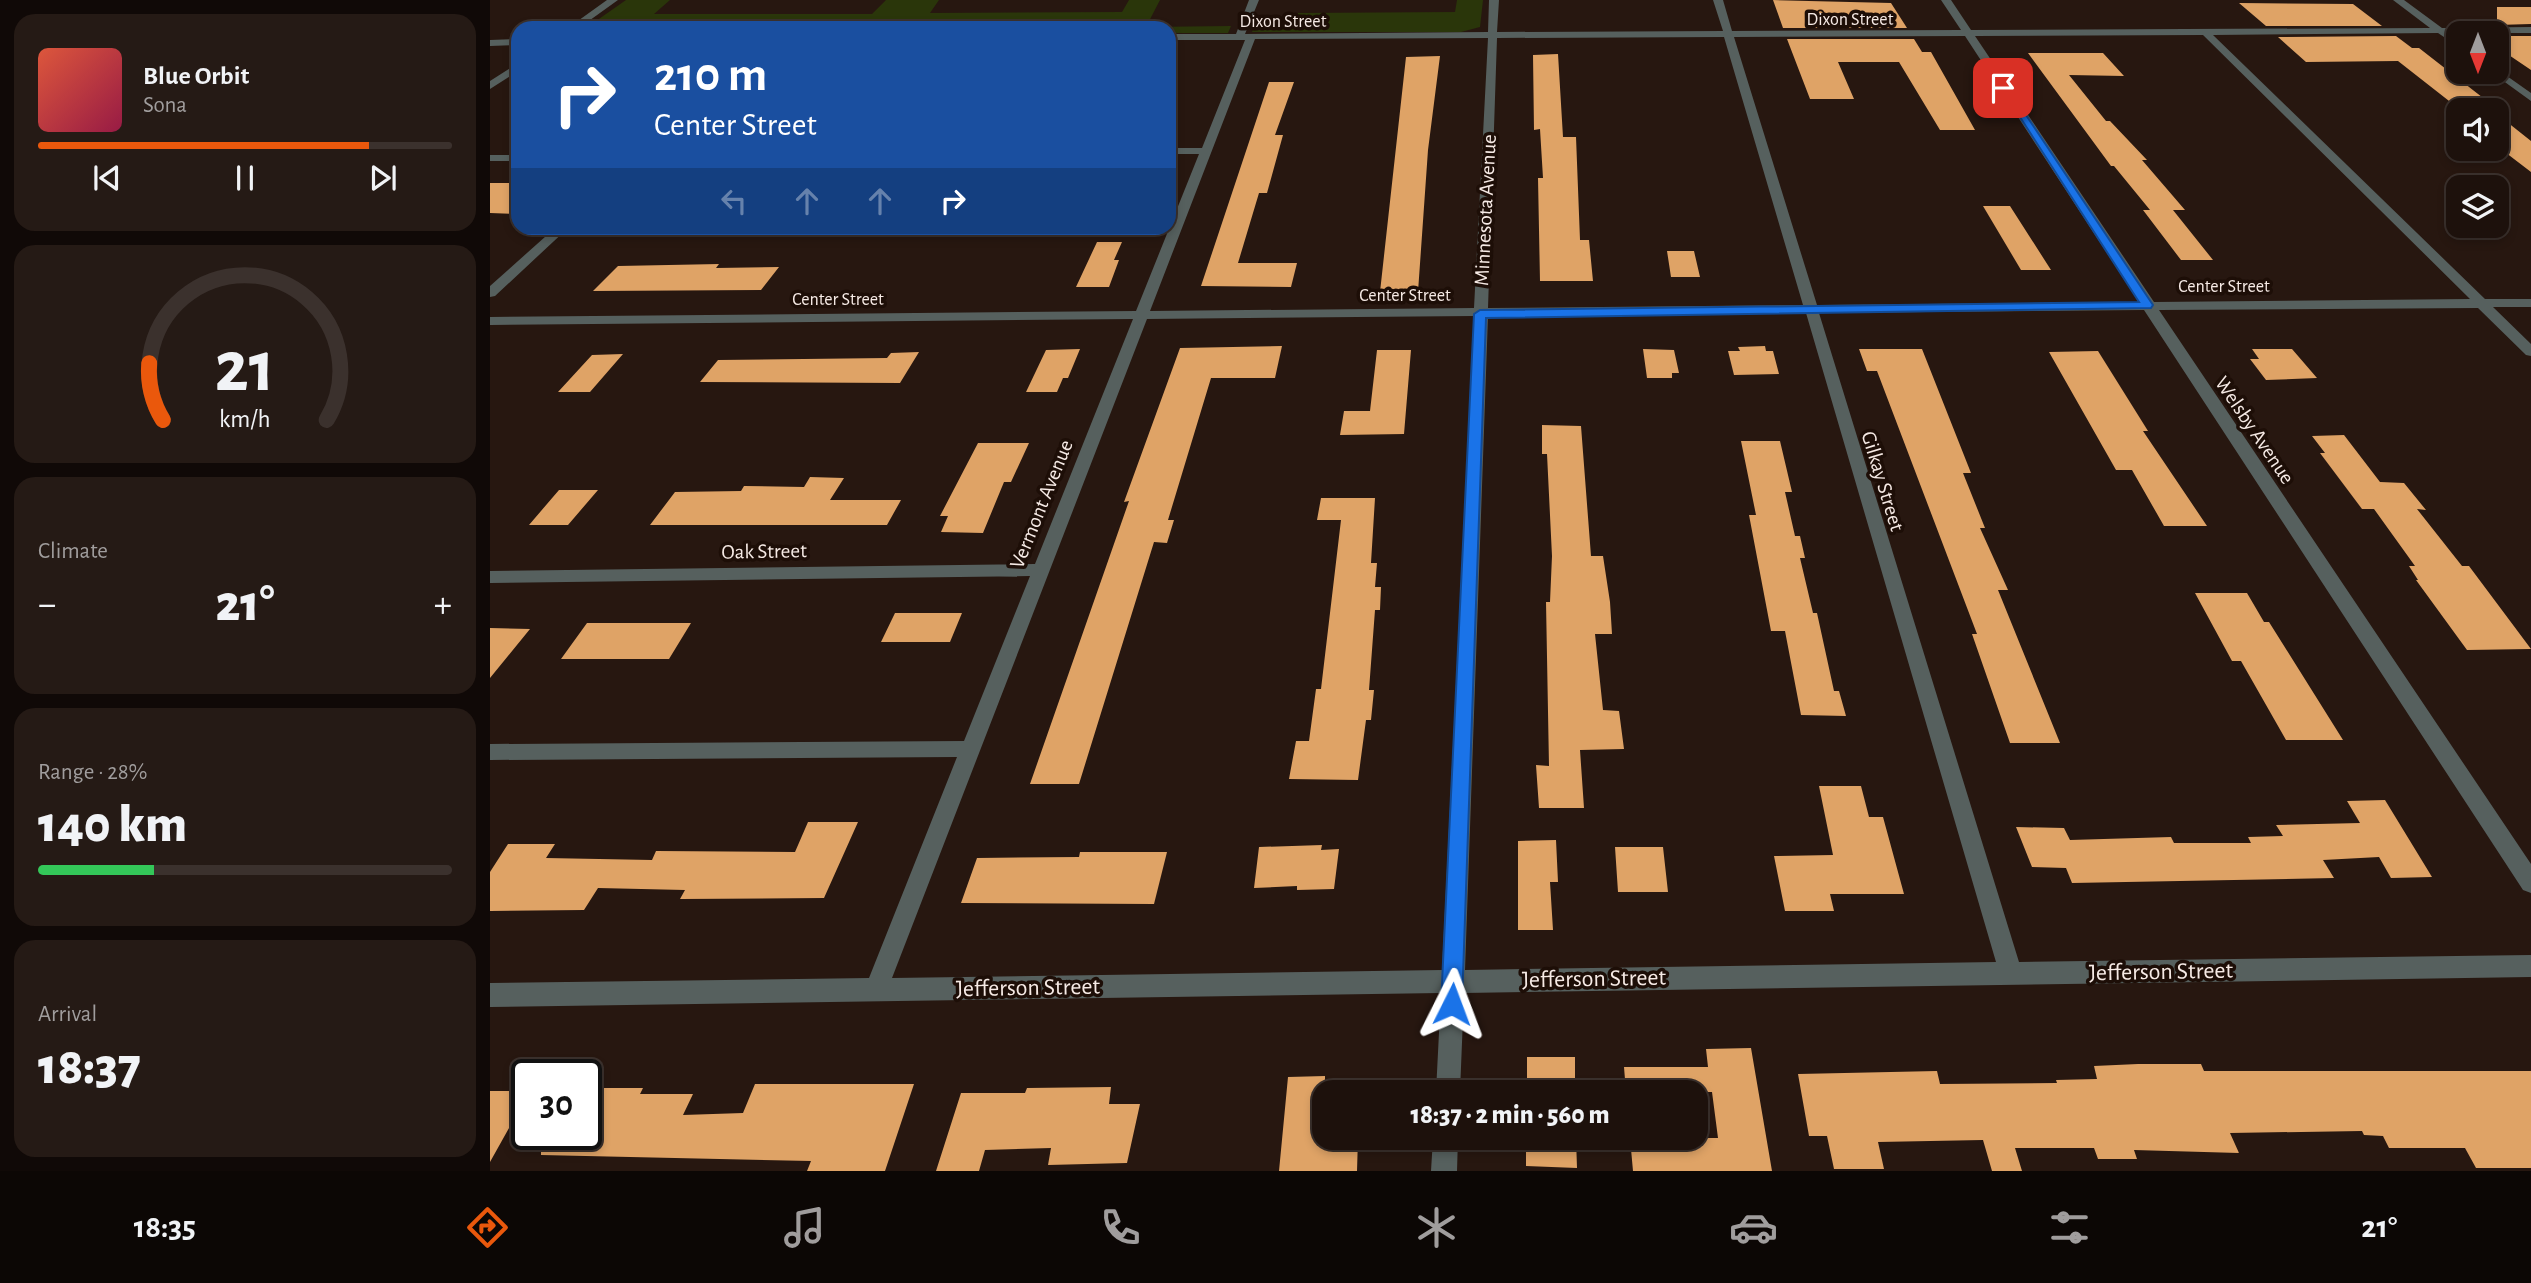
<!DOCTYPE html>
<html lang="en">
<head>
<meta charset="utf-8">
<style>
	:root { --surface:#1d110c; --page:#251a15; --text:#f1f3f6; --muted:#a09d9d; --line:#3b312d; --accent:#ea580c }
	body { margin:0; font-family:"Alegreya Sans",sans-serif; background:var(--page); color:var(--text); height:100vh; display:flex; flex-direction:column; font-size:26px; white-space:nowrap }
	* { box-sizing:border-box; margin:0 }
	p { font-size:23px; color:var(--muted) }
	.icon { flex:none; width:38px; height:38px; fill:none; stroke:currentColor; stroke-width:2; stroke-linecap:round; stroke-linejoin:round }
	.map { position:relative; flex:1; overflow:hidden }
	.panel { display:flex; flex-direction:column; gap:14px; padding:14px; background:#100907; width:490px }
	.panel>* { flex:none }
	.top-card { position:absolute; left:21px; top:21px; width:665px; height:214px; border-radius:21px; box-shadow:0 4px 10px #0003,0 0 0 2px var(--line); background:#1a4fa0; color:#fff; overflow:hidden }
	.needle { width:46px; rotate:180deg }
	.controls { position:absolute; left:1956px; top:21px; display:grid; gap:14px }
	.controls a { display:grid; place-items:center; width:63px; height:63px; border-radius:14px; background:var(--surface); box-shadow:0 4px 10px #0003,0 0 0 2px var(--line); font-size:35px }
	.speed { position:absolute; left:21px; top:1059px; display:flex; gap:14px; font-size:35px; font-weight:700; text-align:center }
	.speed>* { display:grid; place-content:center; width:91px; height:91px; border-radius:50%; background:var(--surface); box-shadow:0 4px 10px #0003,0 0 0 2px var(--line); line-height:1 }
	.speed .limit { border:4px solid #111; border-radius:10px; background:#fff; color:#111 }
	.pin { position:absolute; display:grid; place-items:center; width:60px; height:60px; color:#fff; margin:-30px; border-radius:14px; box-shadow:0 4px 10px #0006 }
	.me { position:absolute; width:77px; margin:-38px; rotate:3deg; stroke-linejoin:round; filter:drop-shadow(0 0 5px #0008) }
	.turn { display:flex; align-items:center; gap:24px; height:147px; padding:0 28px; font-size:32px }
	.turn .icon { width:91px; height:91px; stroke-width:2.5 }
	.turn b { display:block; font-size:49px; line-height:60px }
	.lanes { display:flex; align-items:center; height:66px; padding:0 28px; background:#0003; justify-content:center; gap:35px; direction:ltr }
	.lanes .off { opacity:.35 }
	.big { font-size:52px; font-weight:800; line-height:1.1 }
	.panel .card { flex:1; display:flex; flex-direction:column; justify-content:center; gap:10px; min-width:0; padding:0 24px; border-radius:21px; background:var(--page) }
	.panel .dial { align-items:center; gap:0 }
	.dial svg { height:182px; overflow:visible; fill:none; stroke:var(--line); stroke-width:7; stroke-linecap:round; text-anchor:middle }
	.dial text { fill:var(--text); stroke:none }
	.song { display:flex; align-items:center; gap:21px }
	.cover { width:84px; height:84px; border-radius:10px; background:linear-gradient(135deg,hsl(10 70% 55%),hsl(340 70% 35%)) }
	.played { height:7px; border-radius:4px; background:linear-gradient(90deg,var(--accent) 80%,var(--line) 80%) }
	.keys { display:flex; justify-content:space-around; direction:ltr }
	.heat { display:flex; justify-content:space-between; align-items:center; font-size:38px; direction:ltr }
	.charge { height:10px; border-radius:5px; background:linear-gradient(90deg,#34c759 28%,var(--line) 0) }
	.trip { position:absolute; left:822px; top:1080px; width:396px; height:70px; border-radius:21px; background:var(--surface); box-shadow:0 4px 10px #0003,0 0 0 2px var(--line); font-weight:800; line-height:70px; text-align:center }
	.tab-bar { display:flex; height:112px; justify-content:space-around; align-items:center; background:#0c0705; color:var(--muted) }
	.tab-bar .icon { width:49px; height:49px }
	.tab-bar .on { color:var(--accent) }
	.tab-bar b { font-size:32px; color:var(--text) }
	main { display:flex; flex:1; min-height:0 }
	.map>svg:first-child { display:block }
	.green { fill:#2a360a }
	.building { fill:#dfa366 }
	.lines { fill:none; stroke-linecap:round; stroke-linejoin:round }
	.minor { fill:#56605e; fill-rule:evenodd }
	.route { fill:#1a73e8; stroke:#114b97; stroke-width:2 }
	.labels { text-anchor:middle; stroke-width:7; stroke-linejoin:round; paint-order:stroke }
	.far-street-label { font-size:18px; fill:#f6eae5; stroke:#1d0e07 }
	.street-label { font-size:21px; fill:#f6eae5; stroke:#1d0e07 }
	.near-street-label { font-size:24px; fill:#f6eae5; stroke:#1d0e07 }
</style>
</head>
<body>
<main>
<section class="panel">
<div class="card">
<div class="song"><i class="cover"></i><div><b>Blue Orbit</b><p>Sona</p></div></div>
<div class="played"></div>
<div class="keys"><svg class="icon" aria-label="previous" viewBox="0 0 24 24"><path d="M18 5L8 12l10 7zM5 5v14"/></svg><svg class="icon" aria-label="pause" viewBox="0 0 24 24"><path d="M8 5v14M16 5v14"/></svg><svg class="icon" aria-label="next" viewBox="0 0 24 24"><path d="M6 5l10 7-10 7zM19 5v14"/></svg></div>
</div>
<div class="card dial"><svg viewBox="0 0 100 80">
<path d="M14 69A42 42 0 1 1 86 69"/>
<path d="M14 69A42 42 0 0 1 8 44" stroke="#ea580c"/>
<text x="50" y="56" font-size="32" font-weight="700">21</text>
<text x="50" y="72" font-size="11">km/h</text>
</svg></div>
<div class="card"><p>Climate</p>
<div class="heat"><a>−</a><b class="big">21°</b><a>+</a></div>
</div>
<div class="card"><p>Range · 28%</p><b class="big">140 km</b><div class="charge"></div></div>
<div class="card"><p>Arrival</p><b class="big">18:37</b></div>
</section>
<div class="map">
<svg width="2041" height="1171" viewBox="0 0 2041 1171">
	<rect width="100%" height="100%" fill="#271710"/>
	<!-- green -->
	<path class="green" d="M136,0H180L164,14H382L396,0H449L440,13L632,12L639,0H670L656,27L741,26L738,33H679V28H96Z
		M967,0H993L990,27L971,32H762L764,26H804L808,13L965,12Z"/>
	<!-- building -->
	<path class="building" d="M1283,0L1401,3L1417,28H1293Z
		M1749,3L1863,4L1892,26H1776Z
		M2007,7H2041V24L2007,25Z
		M1906,36L1922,48H1929L2006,108H1968L1908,61L1816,62L1788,37Z
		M2007,36H2041V70L2007,47Z
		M1297,39H1424L1432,52H1441L1485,130H1450L1409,62H1348L1364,99H1320Z
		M1538,53H1613L1634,76L1579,75L1616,121H1620L1657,160H1652L1695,210H1683L1723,260H1691L1653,210H1660L1624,166H1621Z
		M1068,54L1073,137H1086L1090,240H1099L1103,281H1050L1048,178H1053L1050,129L1044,130L1043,55Z
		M950,56L938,150L928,292H890L916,57Z
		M779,82H804L785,135H793L777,193H769L748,263H807L801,287L711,286Z
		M2007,114L2041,141V172L2007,146Z
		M0,183H28V214L0,213Z
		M1493,206H1520L1561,270H1531Z
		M607,242H632L624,260H629L619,287H586Z
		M1177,251H1204L1210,277H1181Z
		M229,264L226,268L289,267L271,290L103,291L128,266Z
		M792,346L785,378H721L678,520H684L677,543L664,542L589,784H540L639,501L634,502L690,348Z
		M1275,346L1276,351H1283L1289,374L1244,375L1238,351H1250L1248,347Z
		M590,349L578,378H573L567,392H536L556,350Z
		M1153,349L1184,350L1189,373H1182V378H1157Z
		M1369,349H1432L1481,473H1473L1495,528H1490L1518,590H1508L1570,743H1520L1482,634H1487L1387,371H1377Z
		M1762,349H1802L1827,378L1776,380L1760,359H1769Z
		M887,350H921L914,434L850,435L854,411H880Z
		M1608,351L1658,431H1653L1717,526H1674L1642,470H1626L1559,352Z
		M429,352L410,383L210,382L228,360L397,358L401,353Z
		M133,354L100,392H68L102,355Z
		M1052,425L1091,426L1101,556H1113L1120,602L1122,634H1105L1113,710L1129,711L1134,749L1090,750L1094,808H1049L1046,765L1059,766L1056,602H1060L1062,556L1057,454H1052Z
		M1854,435L1890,482L1914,483L1936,510L1927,509L1972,566H1979L2041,649L1977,650L1926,580H1928L1919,566H1925L1884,509H1872L1830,453H1835L1822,436Z
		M1251,441H1290L1302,492H1295L1305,536H1310L1315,558H1310L1323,613H1327L1344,691H1349L1356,716L1311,715L1295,631H1281L1259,515H1266Z
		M488,443H539L521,482H514L493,533L451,532L458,516H450Z
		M320,477L354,478L340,500H411L397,525H160L185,492L251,491L254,486L314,487Z
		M69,490H108L78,525H39Z
		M831,498H885L881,563H887L885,587H891L890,610H885L879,690H884L881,720H876L868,780L799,779L806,741H819L826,689H831L851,520H827Z
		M1705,593H1757L1774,622H1779L1853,740H1796L1751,661H1742Z
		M405,613H472L460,642H391Z
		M97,623H201L179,659H71Z
		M0,628L40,629L0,678Z
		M1329,786H1371L1379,817H1393L1414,894H1340L1344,911H1295L1284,856L1343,855Z
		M1895,800L1942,877L1901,878L1889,857L1833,860L1844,878L1582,883L1576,868L1542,867L1526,827L1574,828L1580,840L1681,837L1684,843H1761L1758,837L1793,836L1786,825L1870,823L1857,801Z
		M318,822H368L334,898L190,899L195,890L108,888L94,910L0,911V872L18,844H65L56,858L162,860L166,851L305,852Z
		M1066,840L1068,882H1060L1063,930H1028V841Z
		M832,845L831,850L849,849L844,889L807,890V886L764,888L769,847Z
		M1125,847H1173L1178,892H1128Z
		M590,852H677L664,904L471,903L487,858L589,857Z
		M1261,1048L1282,1171H1143L1140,1138H1228L1222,1092H1136L1134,1067H1218L1216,1049Z
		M1037,1057H1085V1092H1037Z
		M1648,1064H1711L1714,1071H2041V1168H1986L1975,1148H1899L1893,1136L1874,1135L1872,1131L1740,1133L1749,1153L1644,1150L1647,1159H1608L1604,1148H1525L1532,1171H1502L1493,1140L1388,1142L1394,1169H1344L1337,1136H1319L1308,1074L1447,1071L1450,1084L1567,1083L1566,1080L1607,1079L1604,1066Z
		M835,1076V1138H868L867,1171H789L798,1077Z
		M265,1084H424L395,1171H317L321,1161L51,1155V1134H96V1088H153L150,1094H203L193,1115L253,1113Z
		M621,1087L619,1104H650L637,1163L558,1165L561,1148L495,1150L489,1171H446L471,1093H535L537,1088Z
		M0,1091H37V1096L0,1162Z
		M1036,1138H1086L1087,1168L1036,1166Z"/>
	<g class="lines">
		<!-- minor -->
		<path class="minor" d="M117,0H128L89,28H78Z
			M759,0H769L755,34L998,32L999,0H1009L1007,32L1233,31L1223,0H1233L1242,31L1471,30L1451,0H1461L1481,30L1940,28L1903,0H1914L1952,28L2041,27V33H1960L1969,39V47L1948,33L1723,35L1995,299H2041V307H2003L2041,344V356L2036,355L1988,308L1669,310L2041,864V893L2033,890L1654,310L1329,313L1529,962L2041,955V977L974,993L970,1092H946L951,993L0,1007V983L379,978L467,757L0,760V744L474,741L540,576L0,583V571L545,564L643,319L0,325V317L646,311L709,154H679V148H712L755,40H679V34H746ZM1712,35H1713L1980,299L1664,302L1485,36ZM1475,36L1649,302L1327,305L1244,37ZM1234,37L1313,305L998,308L1007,38ZM998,38L984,308L660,311L765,39ZM1316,313L1506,962L975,970L998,316ZM984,316L952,970L402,978L657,319Z
			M28,39V45L0,46V40Z
			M28,63V71L0,89V81Z
			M2007,69L2041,93V101L2001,72H2007Z
			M0,155H28V161H0Z
			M65,228H78L5,296L0,297V286Z
			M943,1138H968L967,1171H941Z"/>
	</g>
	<!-- route -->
	<path class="route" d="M1510,86L1518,88L1663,305L1661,308L996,318L972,1004L969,1012L962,1015L954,1012L951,1004L984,314L990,310L1649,302Z"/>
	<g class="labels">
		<!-- far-street labels -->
		<g class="far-street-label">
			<text x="1360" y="25">Dixon Street</text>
			<text x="793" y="27">Dixon Street</text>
			<text x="1734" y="292">Center Street</text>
			<text x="915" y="301">Center Street</text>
			<text x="348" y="305">Center Street</text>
		</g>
		<!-- street labels -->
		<g class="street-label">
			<text transform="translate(995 210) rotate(-87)" y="7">Minnesota Avenue</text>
			<text transform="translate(1765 430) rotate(56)" y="7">Welsby Avenue</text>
			<text transform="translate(1393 481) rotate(73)" y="7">Gilkay Street</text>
			<text transform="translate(551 504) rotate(-68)" y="7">Vermont Avenue</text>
			<text transform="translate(274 551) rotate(-1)" y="7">Oak Street</text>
		</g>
		<!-- near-street labels -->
		<g class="near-street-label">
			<text transform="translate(1671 971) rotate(-1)" y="8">Jefferson Street</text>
			<text transform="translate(1104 978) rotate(-1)" y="8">Jefferson Street</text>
			<text transform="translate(538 987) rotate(-1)" y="8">Jefferson Street</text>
		</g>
	</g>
</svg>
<div class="controls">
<a><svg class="needle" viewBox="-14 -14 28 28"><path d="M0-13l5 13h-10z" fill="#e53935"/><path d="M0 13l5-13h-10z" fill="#a09d9d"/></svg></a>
<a><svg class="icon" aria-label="sound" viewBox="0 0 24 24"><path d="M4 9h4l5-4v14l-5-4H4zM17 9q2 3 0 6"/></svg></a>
<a><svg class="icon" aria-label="layers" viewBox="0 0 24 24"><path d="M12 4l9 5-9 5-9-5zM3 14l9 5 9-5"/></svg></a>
</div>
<div class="speed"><div class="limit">30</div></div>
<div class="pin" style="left:1513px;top:88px;background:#d93025"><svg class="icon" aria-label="arrive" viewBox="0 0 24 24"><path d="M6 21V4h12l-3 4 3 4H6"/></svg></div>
<svg class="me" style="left:962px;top:1004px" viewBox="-20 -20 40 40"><path d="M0-17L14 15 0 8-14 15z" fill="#1a73e8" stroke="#fff" stroke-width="4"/></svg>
<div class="trip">18:37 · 2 min · 560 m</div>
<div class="top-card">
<div class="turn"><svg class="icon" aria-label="right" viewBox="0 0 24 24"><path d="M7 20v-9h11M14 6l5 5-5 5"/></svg><div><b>210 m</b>Center Street</div></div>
<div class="lanes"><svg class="icon off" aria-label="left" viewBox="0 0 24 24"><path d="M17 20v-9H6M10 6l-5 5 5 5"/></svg><svg class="icon off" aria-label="ahead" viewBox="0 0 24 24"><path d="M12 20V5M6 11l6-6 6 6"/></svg><svg class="icon off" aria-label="ahead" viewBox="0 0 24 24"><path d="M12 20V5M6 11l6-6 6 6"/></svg><svg class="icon" aria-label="right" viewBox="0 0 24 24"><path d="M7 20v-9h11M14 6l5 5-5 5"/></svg></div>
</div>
</div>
</main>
<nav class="tab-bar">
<b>18:35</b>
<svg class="icon on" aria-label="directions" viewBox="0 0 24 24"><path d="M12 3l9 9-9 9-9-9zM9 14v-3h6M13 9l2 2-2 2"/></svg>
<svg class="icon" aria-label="music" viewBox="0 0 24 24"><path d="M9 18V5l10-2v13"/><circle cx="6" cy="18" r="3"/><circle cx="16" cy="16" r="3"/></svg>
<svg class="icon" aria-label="phone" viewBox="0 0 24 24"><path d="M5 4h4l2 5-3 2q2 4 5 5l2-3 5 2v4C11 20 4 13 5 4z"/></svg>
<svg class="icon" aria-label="climate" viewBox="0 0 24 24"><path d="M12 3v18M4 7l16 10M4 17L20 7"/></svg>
<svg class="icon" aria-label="car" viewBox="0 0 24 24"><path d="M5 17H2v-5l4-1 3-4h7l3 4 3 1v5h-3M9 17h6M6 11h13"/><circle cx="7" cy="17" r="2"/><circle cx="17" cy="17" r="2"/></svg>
<svg class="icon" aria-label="filters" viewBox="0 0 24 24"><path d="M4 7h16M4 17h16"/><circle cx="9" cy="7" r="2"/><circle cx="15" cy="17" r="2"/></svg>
<b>21°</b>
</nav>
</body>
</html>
